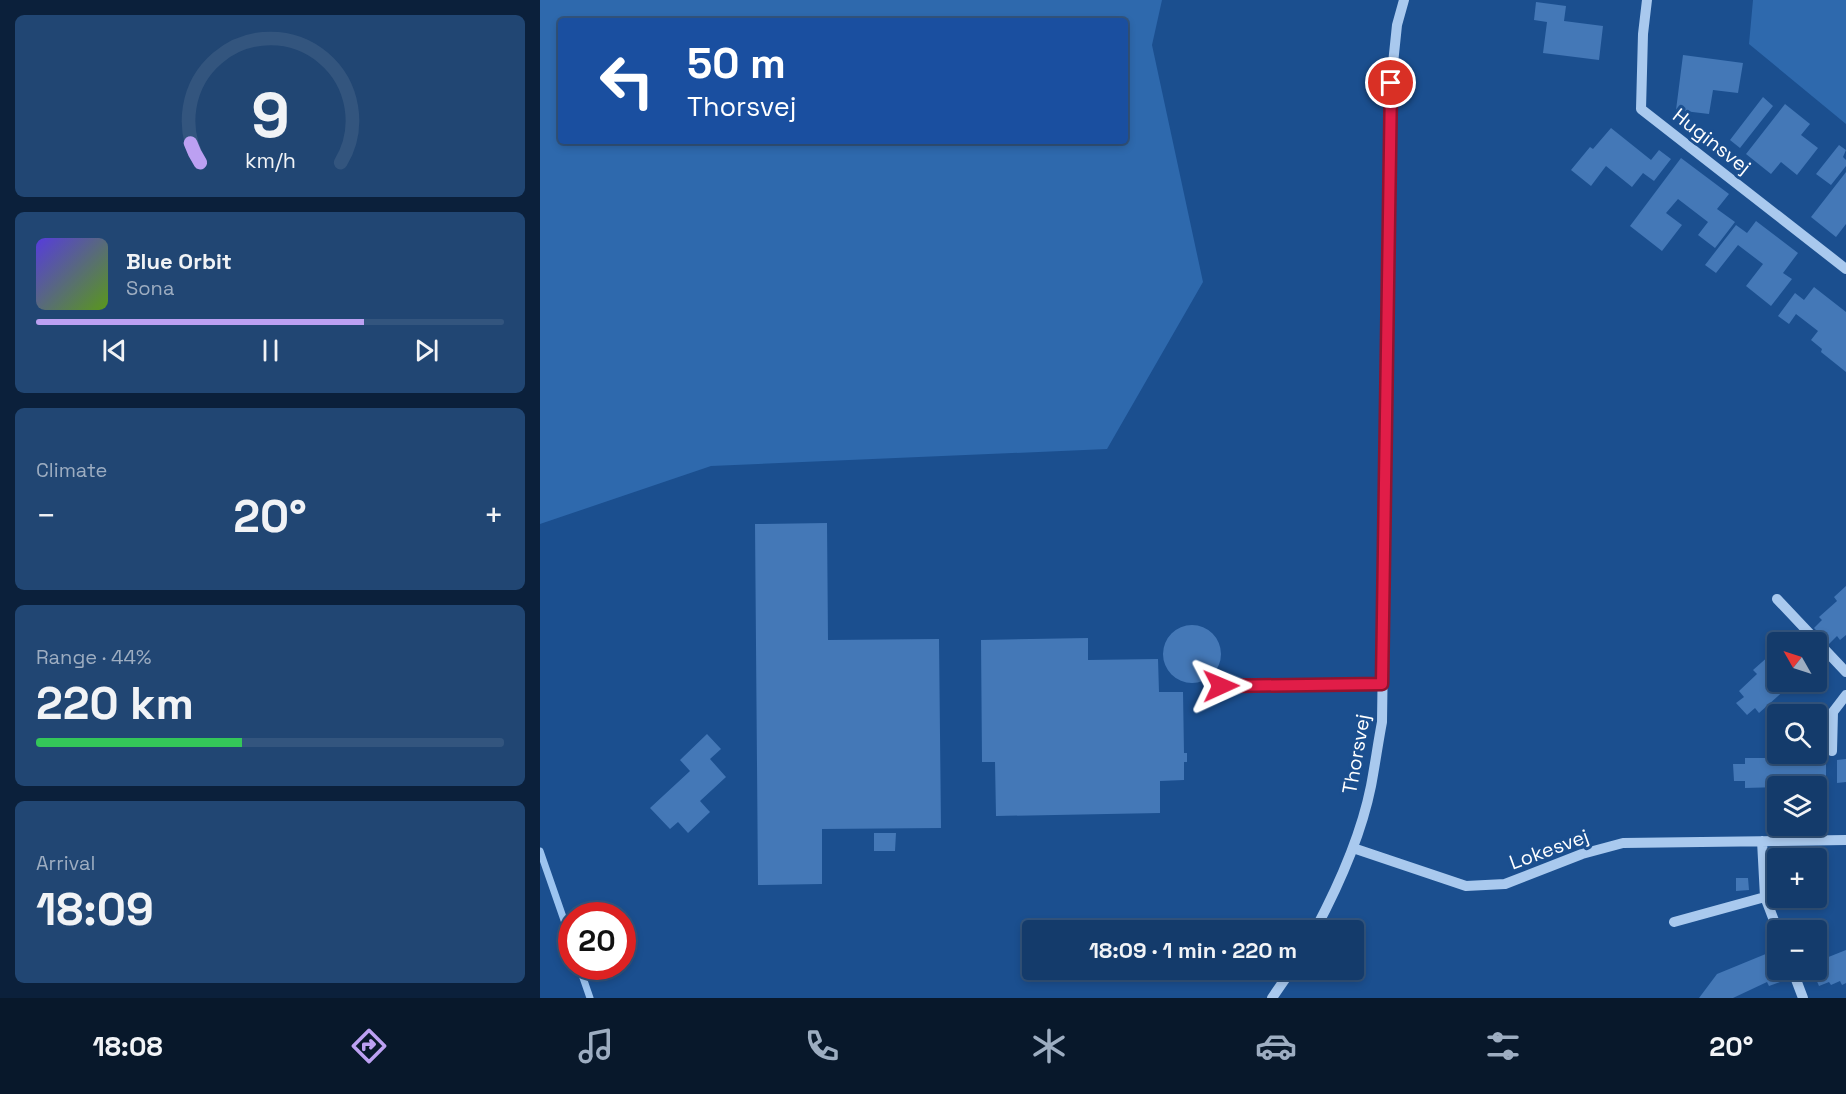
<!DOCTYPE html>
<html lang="en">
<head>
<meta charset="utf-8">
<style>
	:root { --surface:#143b6b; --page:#214673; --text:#f1f3f6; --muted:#9dadc1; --line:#33557e; --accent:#bca0f2 }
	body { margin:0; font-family:"Space Grotesk",sans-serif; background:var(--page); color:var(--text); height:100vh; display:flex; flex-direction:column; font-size:22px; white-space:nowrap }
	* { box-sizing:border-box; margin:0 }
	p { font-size:20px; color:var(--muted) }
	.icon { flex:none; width:33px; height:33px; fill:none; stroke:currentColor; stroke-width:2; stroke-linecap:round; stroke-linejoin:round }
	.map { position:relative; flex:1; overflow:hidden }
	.details { display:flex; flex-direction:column; gap:15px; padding:15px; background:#0b203b; width:540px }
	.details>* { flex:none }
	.guide { position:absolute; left:18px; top:18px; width:570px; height:126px; border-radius:6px; box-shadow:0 3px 9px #0003,0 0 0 2px var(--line); background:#1a4fa0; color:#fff; overflow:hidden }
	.needle { width:39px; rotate:309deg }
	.tools { position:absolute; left:1227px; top:632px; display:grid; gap:12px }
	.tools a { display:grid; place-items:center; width:60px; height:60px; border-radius:6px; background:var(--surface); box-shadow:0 3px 9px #0003,0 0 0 2px var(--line); font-size:30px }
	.speed { position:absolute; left:18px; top:902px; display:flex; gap:12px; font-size:30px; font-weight:700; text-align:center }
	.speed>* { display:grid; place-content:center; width:78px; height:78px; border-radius:50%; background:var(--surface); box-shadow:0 3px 9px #0003,0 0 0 2px var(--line); line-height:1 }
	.speed .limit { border:9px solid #d22; background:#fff; color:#111 }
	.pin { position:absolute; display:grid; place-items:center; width:51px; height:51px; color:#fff; margin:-26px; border:3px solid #fff; border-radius:50%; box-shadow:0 2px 6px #0007 }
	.me { position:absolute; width:66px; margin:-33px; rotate:89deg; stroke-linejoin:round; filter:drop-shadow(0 0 4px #0008) }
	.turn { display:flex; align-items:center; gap:21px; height:126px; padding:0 30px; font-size:27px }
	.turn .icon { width:78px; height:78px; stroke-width:2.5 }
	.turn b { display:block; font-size:42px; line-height:51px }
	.big { font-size:45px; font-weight:700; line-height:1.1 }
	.details .card { flex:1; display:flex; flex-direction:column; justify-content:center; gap:9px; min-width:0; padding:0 21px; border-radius:9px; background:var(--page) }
	.details .dial { align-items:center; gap:0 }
	.dial svg { height:156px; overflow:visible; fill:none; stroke:var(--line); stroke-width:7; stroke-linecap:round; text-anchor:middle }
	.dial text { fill:var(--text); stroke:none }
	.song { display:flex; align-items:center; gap:18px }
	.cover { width:72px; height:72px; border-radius:9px; background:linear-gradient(135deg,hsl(250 70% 55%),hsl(90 70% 35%)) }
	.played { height:6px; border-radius:3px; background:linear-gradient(90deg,var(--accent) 70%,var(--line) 70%) }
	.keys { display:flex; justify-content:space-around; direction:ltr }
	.heat { display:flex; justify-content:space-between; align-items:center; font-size:33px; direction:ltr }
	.charge { height:9px; border-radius:4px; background:linear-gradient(90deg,#34c759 44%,var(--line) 0) }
	.trip { position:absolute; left:482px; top:920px; width:342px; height:60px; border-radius:6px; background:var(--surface); box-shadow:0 3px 9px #0003,0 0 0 2px var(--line); font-weight:700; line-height:60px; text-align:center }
	.menu { display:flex; height:96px; justify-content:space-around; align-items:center; background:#08182b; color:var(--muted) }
	.menu .icon { width:42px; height:42px }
	.menu .active { color:var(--accent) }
	.menu b { font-size:27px; color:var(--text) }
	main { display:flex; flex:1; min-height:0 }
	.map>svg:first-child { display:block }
	.green { fill:#2e69ad; fill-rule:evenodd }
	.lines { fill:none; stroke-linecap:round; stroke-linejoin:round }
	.stream { stroke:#9cc4f0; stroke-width:7 }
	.building { fill:#4478b7 }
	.minor { stroke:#a9c9ee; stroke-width:10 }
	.route-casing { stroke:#92132f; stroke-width:15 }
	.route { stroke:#e11d48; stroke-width:10 }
	.labels { text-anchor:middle; stroke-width:6; stroke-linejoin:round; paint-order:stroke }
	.street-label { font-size:20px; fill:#fff; stroke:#1b4f8f }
</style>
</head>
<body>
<main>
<section class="details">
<div class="card dial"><svg viewBox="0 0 100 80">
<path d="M14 69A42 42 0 1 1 86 69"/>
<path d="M14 69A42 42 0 0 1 9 59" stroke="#bca0f2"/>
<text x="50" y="56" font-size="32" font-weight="700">9</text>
<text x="50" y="72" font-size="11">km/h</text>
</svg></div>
<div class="card">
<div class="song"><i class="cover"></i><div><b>Blue Orbit</b><p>Sona</p></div></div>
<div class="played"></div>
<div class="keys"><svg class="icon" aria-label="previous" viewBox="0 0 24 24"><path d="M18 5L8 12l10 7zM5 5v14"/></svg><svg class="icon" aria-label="pause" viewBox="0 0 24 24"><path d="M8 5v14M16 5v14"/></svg><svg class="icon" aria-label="next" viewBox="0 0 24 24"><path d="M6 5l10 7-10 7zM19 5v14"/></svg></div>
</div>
<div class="card"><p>Climate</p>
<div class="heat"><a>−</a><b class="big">20°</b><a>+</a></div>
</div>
<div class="card"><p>Range · 44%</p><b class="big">220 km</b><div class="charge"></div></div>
<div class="card"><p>Arrival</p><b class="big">18:09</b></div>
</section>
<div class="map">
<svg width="1306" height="998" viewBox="0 0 1306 998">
	<rect width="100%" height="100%" fill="#1b4f8f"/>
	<!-- green -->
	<path class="green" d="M0,0H622L612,45L663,282L567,449L171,466L0,524ZM21,21H585V141H21Z
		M1213,0H1306V124L1209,44Z"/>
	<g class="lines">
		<!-- stream -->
		<path class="stream" d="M0,851L32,943
			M39,966L50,998"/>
	</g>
	<!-- building -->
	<path class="building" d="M996,2L1026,6L1024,21L1063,26L1059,60L1003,53L1007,22L994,20Z
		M1143,55L1203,63L1198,93L1173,90L1169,114L1136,110Z
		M1223,97L1233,106L1200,148L1190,140Z
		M1245,104L1270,124L1261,135L1278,148L1257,175L1241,162L1231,174L1206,154Z
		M1071,128L1111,160L1119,150L1131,159L1114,181L1103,173L1092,187L1066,166L1051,186L1031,170L1050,147L1053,149Z
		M1299,145L1306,150L1303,157L1306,160V166L1291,185L1276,174Z
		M1141,158L1189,194L1177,209L1195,222L1175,248L1158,235L1168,222L1138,199L1126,213L1142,225L1122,251L1090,226Z
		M1306,172V224L1296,237L1271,217Z
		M1216,221L1258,253L1243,273L1252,279L1231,306L1206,286L1223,264L1198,245L1176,273L1165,265L1196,225L1207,233Z
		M1274,287L1306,312V372L1281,352L1282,349L1271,340L1278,331L1256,314L1249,324L1238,316L1255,293L1264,300Z
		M287,523L288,640L399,639L401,828L282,829V884L218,885L215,524Z
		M1306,586V635L1300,640L1297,636L1289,644L1274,628L1282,620L1279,617L1297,601L1294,597Z
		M623 654a29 29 0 1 1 58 0a29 29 0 1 1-58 0Z
		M548,638V660L618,659L619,692H643L644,753H647V762H644V780L620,781V813L456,816L455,762H442L441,640Z
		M1230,655L1233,659L1238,655V681H1255L1219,713L1215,708L1207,715L1196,703L1204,697L1199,691L1217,674L1213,670Z
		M167,734L181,749L170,759L186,777L160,801L170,812L148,833L138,822L130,829L110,808L150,771L140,760Z
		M1229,752L1252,753V757H1276V761H1286V783H1276V786L1205,788V781H1194L1193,764H1205V758H1229Z
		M1306,759V782L1297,783V760Z
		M334,833H356L355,851H334Z
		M1196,878H1208L1209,890L1196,891Z
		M1306,950V983L1302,985L1300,981L1291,985L1289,982L1279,986L1272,970L1282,965L1281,960Z
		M1233,951L1238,963V969H1240L1245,980L1229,986L1227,982L1193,998H1159L1177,974Z"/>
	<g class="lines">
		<!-- minor -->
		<path class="minor" d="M1107,0L1103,34L1101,109L1306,269
			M1237,599L1306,672
			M681,686L842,684
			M1292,751L1293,712L1306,695
			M1222,841L1225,897L1238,931
			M813,848L926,886L965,884L1042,854L1083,843L1306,840
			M1134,922L1225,897
			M775,930C799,885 821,836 831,786C835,765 838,743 842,722L851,83L857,25L864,0
			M1252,969L1263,998
			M732,998L752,969"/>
	</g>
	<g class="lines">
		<!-- route casing -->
		<g class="route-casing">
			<path id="route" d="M681,686L842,684L851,83"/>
		</g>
		<!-- route -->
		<use href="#route" class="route"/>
	</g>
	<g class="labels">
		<!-- street labels -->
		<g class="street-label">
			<text transform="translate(1172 141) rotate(38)" y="7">Huginsvej</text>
			<text transform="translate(816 754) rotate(-80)" y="7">Thorsvej</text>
			<text transform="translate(1009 849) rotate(-20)" y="7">Lokesvej</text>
		</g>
	</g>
</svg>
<div class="tools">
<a><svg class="needle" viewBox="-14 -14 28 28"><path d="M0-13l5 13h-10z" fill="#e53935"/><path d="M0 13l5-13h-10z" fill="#9dadc1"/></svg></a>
<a><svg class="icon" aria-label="search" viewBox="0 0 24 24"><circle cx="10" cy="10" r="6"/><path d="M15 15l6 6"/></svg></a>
<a><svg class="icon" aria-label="layers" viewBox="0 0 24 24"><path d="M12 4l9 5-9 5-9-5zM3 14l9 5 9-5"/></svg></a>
<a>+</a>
<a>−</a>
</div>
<div class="speed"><div class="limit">20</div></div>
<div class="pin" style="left:851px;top:83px;background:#d93025"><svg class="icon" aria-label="arrive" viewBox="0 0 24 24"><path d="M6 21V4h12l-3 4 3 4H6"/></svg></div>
<svg class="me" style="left:681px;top:686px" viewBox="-20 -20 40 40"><path d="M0-17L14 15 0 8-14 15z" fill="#e11d48" stroke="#fff" stroke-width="4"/></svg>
<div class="trip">18:09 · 1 min · 220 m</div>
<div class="guide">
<div class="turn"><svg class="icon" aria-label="left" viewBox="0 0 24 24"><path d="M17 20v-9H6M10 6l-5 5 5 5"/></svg><div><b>50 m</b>Thorsvej</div></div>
</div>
</div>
</main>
<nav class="menu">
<b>18:08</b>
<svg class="icon active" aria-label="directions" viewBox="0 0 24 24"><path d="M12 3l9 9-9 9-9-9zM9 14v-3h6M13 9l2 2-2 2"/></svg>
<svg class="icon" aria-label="music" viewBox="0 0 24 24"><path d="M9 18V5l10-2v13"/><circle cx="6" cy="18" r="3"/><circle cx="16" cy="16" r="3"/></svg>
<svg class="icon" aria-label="phone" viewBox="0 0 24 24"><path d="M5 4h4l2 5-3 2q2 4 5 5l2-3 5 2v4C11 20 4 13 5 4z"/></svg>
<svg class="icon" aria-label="climate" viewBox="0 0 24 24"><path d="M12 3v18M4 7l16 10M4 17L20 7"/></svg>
<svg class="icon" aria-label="car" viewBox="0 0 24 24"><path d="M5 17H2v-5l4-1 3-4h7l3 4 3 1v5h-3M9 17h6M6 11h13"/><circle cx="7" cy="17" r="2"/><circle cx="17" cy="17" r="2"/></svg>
<svg class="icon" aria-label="filters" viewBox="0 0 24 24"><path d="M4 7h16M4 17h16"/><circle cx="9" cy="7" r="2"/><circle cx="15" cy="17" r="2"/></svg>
<b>20°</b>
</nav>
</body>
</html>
